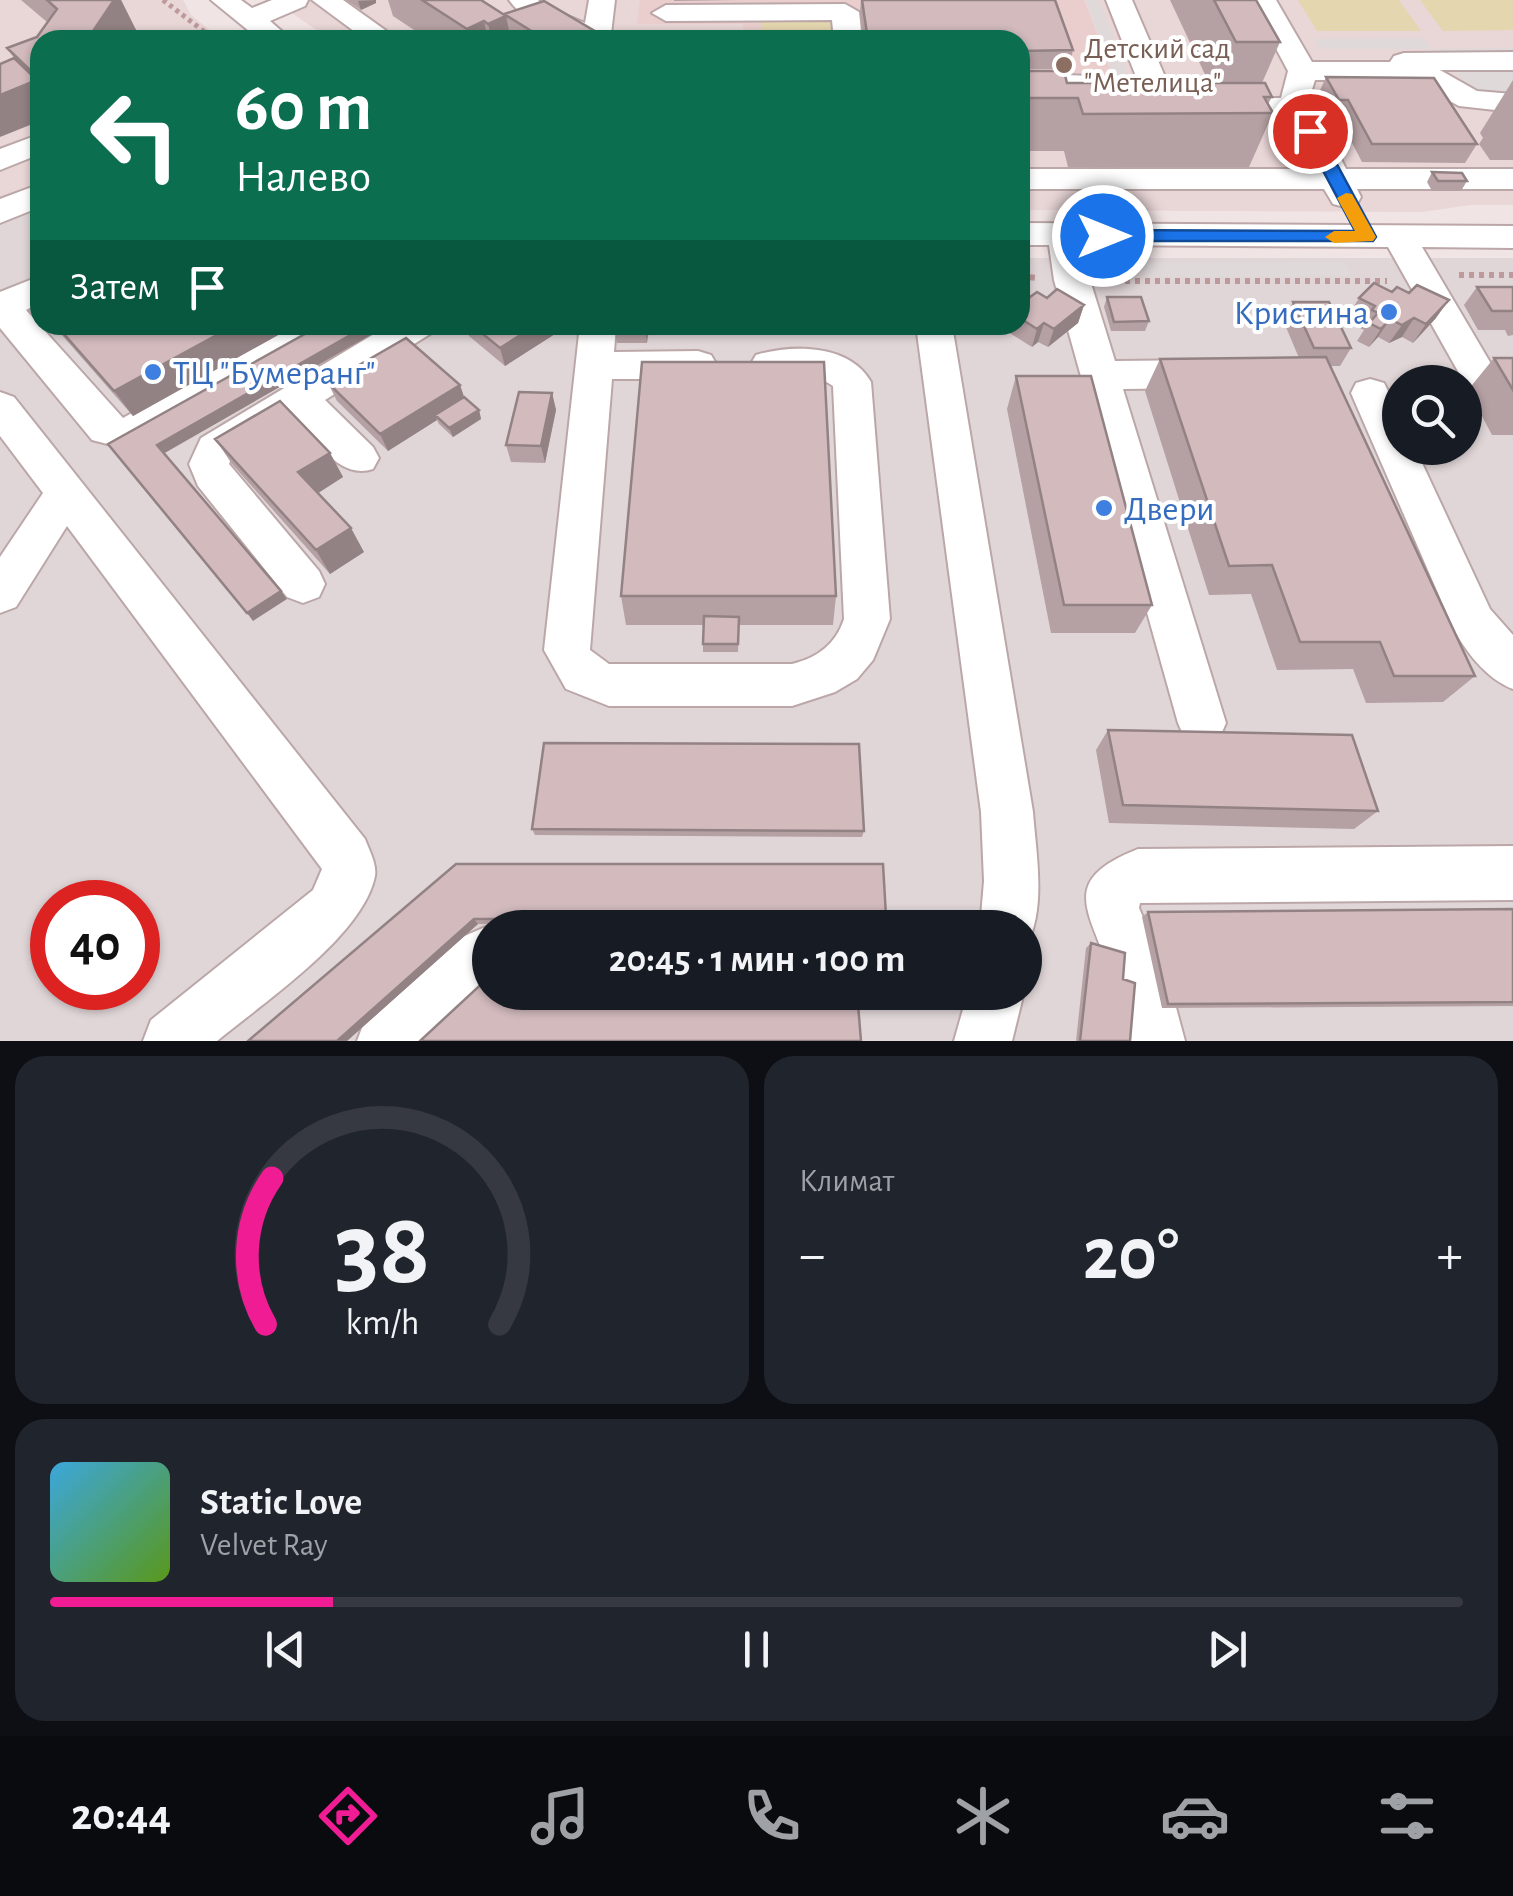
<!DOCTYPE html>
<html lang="ru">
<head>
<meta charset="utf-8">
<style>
	:root { --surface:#171b24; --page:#20242c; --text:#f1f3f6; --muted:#9ea1a6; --line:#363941; --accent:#f01c94 }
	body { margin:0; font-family:"Alegreya Sans",sans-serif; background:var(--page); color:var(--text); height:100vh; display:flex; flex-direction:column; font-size:38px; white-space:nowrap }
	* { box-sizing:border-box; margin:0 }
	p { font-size:32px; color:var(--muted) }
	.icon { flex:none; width:55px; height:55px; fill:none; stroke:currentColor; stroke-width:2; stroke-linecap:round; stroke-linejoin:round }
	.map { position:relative; height:1041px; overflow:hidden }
	.side { display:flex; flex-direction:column; gap:15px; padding:15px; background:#0d0f14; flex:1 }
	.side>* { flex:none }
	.hud { position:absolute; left:30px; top:30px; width:1000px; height:305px; border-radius:30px; box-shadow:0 2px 8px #0004; background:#0b6e4f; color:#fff; overflow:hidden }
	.controls { position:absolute; left:1382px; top:365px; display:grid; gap:20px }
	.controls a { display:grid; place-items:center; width:100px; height:100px; border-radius:50%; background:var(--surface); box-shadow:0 2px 8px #0004; font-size:50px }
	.speed { position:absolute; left:30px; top:880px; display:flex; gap:20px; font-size:50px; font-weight:700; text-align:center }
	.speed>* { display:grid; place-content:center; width:130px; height:130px; border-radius:50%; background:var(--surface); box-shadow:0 2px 8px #0004; line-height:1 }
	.speed .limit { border:15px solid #d22; background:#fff; color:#111 }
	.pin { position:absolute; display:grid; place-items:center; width:85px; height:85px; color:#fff; margin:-42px; border:5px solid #fff; border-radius:50%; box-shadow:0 2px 10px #0007 }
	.me { position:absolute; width:110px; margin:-55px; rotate:90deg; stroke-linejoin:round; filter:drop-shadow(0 0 8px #0008) }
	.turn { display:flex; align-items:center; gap:35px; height:210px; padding:0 40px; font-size:45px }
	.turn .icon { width:130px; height:130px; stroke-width:2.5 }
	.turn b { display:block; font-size:70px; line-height:85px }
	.then { display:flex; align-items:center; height:95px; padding:0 40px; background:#0003; gap:20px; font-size:38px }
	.big { font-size:75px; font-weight:700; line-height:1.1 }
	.side .widget { flex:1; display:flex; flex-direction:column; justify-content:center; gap:15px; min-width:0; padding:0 35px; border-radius:30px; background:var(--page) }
	.side .dial { align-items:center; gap:0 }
	.dial svg { height:260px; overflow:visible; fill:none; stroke:var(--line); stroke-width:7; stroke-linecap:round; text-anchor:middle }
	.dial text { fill:var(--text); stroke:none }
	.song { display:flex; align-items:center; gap:30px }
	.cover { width:120px; height:120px; border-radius:15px; background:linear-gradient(135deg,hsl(200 70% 55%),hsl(90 70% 35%)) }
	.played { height:10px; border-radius:5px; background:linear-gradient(90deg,var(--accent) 20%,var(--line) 20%) }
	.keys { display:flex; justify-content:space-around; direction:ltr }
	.heat { display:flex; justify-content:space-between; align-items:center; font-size:55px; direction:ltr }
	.side .tiles { flex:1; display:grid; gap:15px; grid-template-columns:1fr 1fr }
	.widget:last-child { grid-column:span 2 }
	.trip { position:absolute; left:472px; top:910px; width:570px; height:100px; border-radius:50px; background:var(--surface); box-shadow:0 2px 8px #0004; font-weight:700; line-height:100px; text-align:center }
	.tabs { display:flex; height:160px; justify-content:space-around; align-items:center; background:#090b0e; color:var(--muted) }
	.tabs .icon { width:70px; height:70px }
	.tabs .selected { color:var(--accent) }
	.tabs b { font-size:45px; color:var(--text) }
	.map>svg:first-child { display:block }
	.residential { fill:#e9d6d7 }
	.industrial { fill:#e0d6d8; fill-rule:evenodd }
	.education { fill:#eacece }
	.green { fill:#e4d6ae }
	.parking { fill:#dfd9da }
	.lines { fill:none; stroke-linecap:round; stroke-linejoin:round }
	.minor-casing { stroke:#bca7a8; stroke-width:4 }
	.path-far1 { stroke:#bd999b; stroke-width:5; stroke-dasharray:4 4; stroke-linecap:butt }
	.path { stroke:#bd999b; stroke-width:6; stroke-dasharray:5 5; stroke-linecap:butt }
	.minor { fill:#fff; fill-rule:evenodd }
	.wall { fill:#b5a0a3 }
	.shaded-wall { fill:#938284 }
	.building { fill:#d2babd; stroke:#938284; stroke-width:2.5 }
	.route { fill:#1a73e8; stroke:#114b97; stroke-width:2.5 }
	.slow { fill:#f59e0b }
	.education-dot { fill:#8d6e63; stroke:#fff; stroke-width:4 }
	.shop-dot { fill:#3f7fe0; stroke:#fff; stroke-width:4 }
	.labels { text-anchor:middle; stroke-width:8; stroke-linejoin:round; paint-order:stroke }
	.far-education-label { font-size:30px; fill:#785e54; stroke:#fff; text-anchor:start }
	.shop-label { font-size:35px; fill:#366cbe; stroke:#fff; text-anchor:start }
</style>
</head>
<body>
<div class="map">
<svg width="1513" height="1041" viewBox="0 0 1513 1041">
	<rect width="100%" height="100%" fill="#f1e4e4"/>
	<!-- residential -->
	<path class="residential" d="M0,0H183L191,15L222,40H40V183L0,201Z
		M263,0H1513V205H1470L1422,212L1020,210V40H331L276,2Z"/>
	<!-- industrial -->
	<path class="industrial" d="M40,206V325H1020V258H1513V1041H0V224ZM1400,382H1465V448H1400ZM52,902H138V988H52ZM490,928H1025V992H490Z"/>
	<!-- education -->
	<path class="education" d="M640,0H1084L1118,90L1020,91V40H743V24H637Z"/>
	<!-- green -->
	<path class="green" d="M1298,0H1399L1421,31H1317Z
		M1420,0H1513V30L1443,31Z
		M761,20H840L842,40H761Z"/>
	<!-- parking -->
	<path class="parking" d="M1086,0H1099L1134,92H1121Z
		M1424,38L1432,49L1513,48V57H1438L1431,49H1320L1314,39Z
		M1452,67H1513V96H1473Z
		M1344,262L1351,276L1147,277L1142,263Z"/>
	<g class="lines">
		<!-- minor casing -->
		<g class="minor-casing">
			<path id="minor" d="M211,0H241L252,8L272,0H308L305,6L270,21L292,40H260Z
				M312,0H343L399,40H366Z
				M509,0H538L546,7L585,23L589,0H615L611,34L616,40C579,40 533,33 509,0Z
				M1106,0H1132L1178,107L1174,113H1152L1148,107Z
				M1250,0H1276L1312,62H1390L1394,56L1404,53L1513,52V70H1440L1477,91L1513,94V112L1459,106L1411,80H1315L1310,96L1346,169H1513V189H1357L1361,197L1357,204L1345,207L1333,204L1324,189H1020V169H1314L1288,116H1210L1199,113L1195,107L1199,101L1210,98H1281L1288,71Z
				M845,4L859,12L862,40H834L832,20L666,21L652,13L666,5Z
				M1020,73L1090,76L1095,82L1090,88L1020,91Z
				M40,134V154L0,170V149Z
				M40,184V207L0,223V199Z
				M1020,223L1513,226V248L1422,247L1497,374L1491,384L1478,388L1464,382L1388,247L1084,245L1090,280L1115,361L1208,360L1221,364L1227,374L1221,384L1208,388L1123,389L1226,723L1219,739L1202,745L1185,739L1178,723L1054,280L1049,245H1020Z
				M40,276V303L26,310L123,418L289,325H336L331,334L149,441L123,448L92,440L0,328V292Z
				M389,325H435L430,334L325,400L373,447L379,458L373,469C340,480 316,441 295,419L231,459L229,464L319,571L325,584L319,597L303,603L287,597L198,486L189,464L201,438Z
				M580,325H616L614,352L698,351L711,355L717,365L711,375L698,379H612L590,650L609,664H792C817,658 836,644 844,619L833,386C811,369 781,382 756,375L750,365L756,355C793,344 850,344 871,382L890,619L873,660L857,679L835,692L792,706H609L566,689L544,650Z
				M916,325H952L1033,812C1036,854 1047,910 1025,948V928H980L984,881L981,812Z
				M1370,379L1384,383C1396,406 1400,422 1400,448H1415L1490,609L1513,635V689C1486,679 1463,649 1451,623L1351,393L1356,383Z
				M0,392L14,397L365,839C369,850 377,864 375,876C363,936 264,1002 217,1041H143L151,1020L313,890L322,869L67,526L16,607L0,613V557L43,493L0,436Z
				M1513,846V900L1140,903L1139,908L1167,974L1185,1041H1127C1122,1018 1118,995 1110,973C1090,910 1057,881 1138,849Z
				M490,925L495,928H490V983L428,1041H357L365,1020L453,941Z
				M968,992H1024L1012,1041H954Z"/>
		</g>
		<!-- path-far1 -->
		<path class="path-far1" d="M163,0L210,36L201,40"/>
		<!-- path -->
		<path class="path" d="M1459,275H1513
			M1020,276L1037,278
			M1105,281H1387"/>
		<!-- minor -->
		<use href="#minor" class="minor"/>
	</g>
	<!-- wall -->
	<path class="wall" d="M21,0H121L140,38L40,121L14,58L7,48L37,37L47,22Z
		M346,0H376V3L361,10Z
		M388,0H481L505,15L610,40H429L393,16Z
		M674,0H740L674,1Z
		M797,0H1055L1073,50L1069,69H1020V40H864L860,11L861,0Z
		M1170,0H1256L1280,42L1262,83L1272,97L1268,104L1273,113L1249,167H1068L1064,151H1020V71L1067,83H1209Z
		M1326,77L1477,144L1465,163L1362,162L1339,118H1330L1318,95Z
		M1513,80V160H1490L1479,144L1483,138L1480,133Z
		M1432,172L1467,181L1461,191H1432L1427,182Z
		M1477,287H1513V335L1508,336L1505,330H1478L1464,305Z
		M1020,291L1030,297L1047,298L1084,305L1078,323L1048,347L1038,342L1032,347L997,325H1020Z
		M1392,292L1436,318L1413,343L1402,337L1389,343L1378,337L1369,347L1357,341L1364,330L1360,328L1362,324L1348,316L1359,298Z
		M1107,297L1149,321L1145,331H1111L1104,307Z
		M1293,302L1351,348L1340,366H1330L1475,676L1443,702L1366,703L1353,669L1277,670L1251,594L1209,595L1145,391L1160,359L1299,358L1283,320Z
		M53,325H296L133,416Z
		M466,325H569L505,366L469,336Z
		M614,325H703L702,331L649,330L647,343H617Z
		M1494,358H1513V435H1492L1468,390Z
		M1016,376L1152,605L1135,633H1051L1007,409Z
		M328,383L460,385L464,397L479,410L481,419L453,437L439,424L437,420L388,451L337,401Z
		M552,393L556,410L545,463L511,462L506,445Z
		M215,439L330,453L343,477L318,493L364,552L330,574L232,464Z
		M621,596H836L833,625H739L738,652H703V625H626Z
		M1108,730L1378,811L1354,829L1109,823L1096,750Z
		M532,829L864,831L862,837L535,835Z
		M456,864L886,916L884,922L478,924L347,1041H248Z
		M1513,909V1006L1162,1008L1142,917L1148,912Z
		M1091,943L1123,979L1130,1041H1076L1086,948Z"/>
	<!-- shaded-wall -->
	<path class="shaded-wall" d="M114,0H121L140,38L138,40H87Z
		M376,0V3L361,10L358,1Z
		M506,16L511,40H492L488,24Z
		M484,21L488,40H469L467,29Z
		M40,66V121L0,137V95L37,80L30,70Z
		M1449,300L1436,318L1413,343L1426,324Z
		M1084,305L1078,323L1048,347L1054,329Z
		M1414,318L1402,337L1389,343L1402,325Z
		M1390,319L1378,337L1369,347L1381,329Z
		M1044,323L1038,342L1032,347L1037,329Z
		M235,325H296L133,416L114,391Z
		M368,325H388L163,454L157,445Z
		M536,325H569L505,366L500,348Z
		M645,325H648L647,343Z
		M460,385L466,403L435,415L437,420L388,451L380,434Z
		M552,393L556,410L545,463L541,446Z
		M479,410L481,419L453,437L449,428Z
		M330,453L343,477L312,497L298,472Z
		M351,528L364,552L330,574L316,550Z
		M281,591L287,599L253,621L247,613Z
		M474,919L478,924L347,1041H337Z"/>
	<!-- building -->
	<path class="building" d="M47,0H114L87,40H40V66L30,70L7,48L37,37L57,9Z
		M422,0H481L506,16L488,24L484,21L467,29Z
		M862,0H1055L1073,50L1020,51V40H1002L1001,35L937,36L938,40H868Z
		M1214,0H1256L1280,42H1236Z
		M544,1L610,40H546L504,14Z
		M14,58L37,80L0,95V64Z
		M1020,71H1064L1067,83H1265L1272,97H1264L1273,113L1083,114L1078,98H1020Z
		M1326,77L1434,78L1477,144H1372L1348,100H1339Z
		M1432,172L1462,173L1467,181H1438Z
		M1374,283L1392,292L1397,287L1409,293L1417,285L1449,300L1426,324L1414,318L1402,325L1390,319L1381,329L1369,323L1378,313L1372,310L1375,306L1359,298Z
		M1477,287H1513V311H1492Z
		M1057,289L1084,305L1054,329L1044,323L1037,329L1020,318V291L1030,297L1037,292L1047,298Z
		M1107,297H1141L1149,321L1114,322Z
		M1293,302H1329L1351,348H1314Z
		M56,325H235L114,391Z
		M321,325H368L157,445L281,591L247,613L108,444Z
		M472,325H536L500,348Z
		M406,338L460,385L380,434L328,383Z
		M1326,357L1475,676H1394L1380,642H1300L1272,565L1229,566L1160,359Z
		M1494,358H1513V390Z
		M642,362H824L836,596H621Z
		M1016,376H1091L1152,605H1064Z
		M519,392L552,393L541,446L506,445Z
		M464,397L479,410L449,428L435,415Z
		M280,401L330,453L298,472L351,528L316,550L215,439Z
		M704,616L739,617L738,644H703Z
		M1108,730L1352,735L1378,811L1123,805Z
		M544,743L859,744L864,831L532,829Z
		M456,864H883L886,916L474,919L337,1041H248Z
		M1513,909V1002L1168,1004L1148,912Z
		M1091,943L1125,953L1123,979L1135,983L1130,1041H1080Z
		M490,976V992H857L861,1041H420Z"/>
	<!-- route -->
	<path class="route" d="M1304,127L1319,131L1376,237L1373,241H1103L1094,236L1103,230L1355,231L1302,131Z"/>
	<!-- slow -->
	<path class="slow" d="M1346,193L1352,194L1376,237L1373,241L1334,243L1325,237L1334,231H1355L1337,198Z"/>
	<!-- markers -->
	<circle class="education-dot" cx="1064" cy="65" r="10"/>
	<g class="shop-dot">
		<circle cx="1389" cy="312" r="10"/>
		<circle cx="153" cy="372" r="10"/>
		<circle cx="1104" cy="508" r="10"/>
	</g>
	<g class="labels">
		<!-- far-education labels -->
		<g class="far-education-label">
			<text x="1084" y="58">Детский сад<tspan x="1084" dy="34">"Метелица"</tspan></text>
		</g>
		<!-- shop labels -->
		<g class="shop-label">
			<text x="1369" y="324" text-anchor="end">Кристина</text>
			<text x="173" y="384">ТЦ "Бумеранг"</text>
			<text x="1124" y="520">Двери</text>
		</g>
	</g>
</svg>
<div class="controls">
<a><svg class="icon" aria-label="search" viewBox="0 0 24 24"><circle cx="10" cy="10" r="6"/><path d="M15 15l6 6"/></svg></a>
</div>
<div class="speed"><div class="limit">40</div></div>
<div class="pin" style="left:1310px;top:131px;background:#d93025"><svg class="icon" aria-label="arrive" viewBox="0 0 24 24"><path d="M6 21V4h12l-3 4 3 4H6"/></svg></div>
<svg class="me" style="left:1103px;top:236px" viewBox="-20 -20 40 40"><circle r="17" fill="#1a73e8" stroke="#fff" stroke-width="3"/><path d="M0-11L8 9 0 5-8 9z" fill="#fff"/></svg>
<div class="trip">20:45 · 1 мин · 100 m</div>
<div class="hud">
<div class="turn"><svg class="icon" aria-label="left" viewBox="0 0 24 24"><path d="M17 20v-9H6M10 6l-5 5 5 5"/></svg><div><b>60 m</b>Налево</div></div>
<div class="then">Затем<svg class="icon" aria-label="arrive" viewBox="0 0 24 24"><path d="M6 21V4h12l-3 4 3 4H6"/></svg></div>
</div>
</div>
<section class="side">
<div class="tiles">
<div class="widget dial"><svg viewBox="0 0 100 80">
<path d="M14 69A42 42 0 1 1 86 69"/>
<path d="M14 69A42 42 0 0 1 16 24" stroke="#f01c94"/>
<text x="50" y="56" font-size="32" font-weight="700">38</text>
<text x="50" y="72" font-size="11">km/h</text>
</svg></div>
<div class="widget"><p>Климат</p>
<div class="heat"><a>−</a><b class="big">20°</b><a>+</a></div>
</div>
<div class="widget">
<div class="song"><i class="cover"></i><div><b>Static Love</b><p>Velvet Ray</p></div></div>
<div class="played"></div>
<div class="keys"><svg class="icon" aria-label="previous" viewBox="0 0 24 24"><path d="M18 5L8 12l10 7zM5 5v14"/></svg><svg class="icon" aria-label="pause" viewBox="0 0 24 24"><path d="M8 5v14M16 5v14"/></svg><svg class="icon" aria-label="next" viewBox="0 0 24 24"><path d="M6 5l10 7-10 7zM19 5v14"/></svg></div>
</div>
</div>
</section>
<nav class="tabs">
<b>20:44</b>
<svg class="icon selected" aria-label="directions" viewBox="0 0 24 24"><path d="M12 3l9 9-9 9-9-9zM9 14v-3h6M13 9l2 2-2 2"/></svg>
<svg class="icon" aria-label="music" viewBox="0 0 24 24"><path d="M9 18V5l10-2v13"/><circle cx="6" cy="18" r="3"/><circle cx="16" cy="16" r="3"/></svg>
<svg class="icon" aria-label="phone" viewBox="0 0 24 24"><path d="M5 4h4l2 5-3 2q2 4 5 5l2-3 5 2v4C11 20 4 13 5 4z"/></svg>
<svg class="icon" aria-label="climate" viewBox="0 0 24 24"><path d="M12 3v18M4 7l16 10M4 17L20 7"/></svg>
<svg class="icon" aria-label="car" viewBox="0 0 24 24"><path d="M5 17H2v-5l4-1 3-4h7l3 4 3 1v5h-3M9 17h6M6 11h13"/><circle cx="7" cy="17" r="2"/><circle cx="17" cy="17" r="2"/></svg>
<svg class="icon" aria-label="filters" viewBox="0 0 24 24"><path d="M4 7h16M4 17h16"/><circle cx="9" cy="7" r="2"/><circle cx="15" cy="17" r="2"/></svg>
</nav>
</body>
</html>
